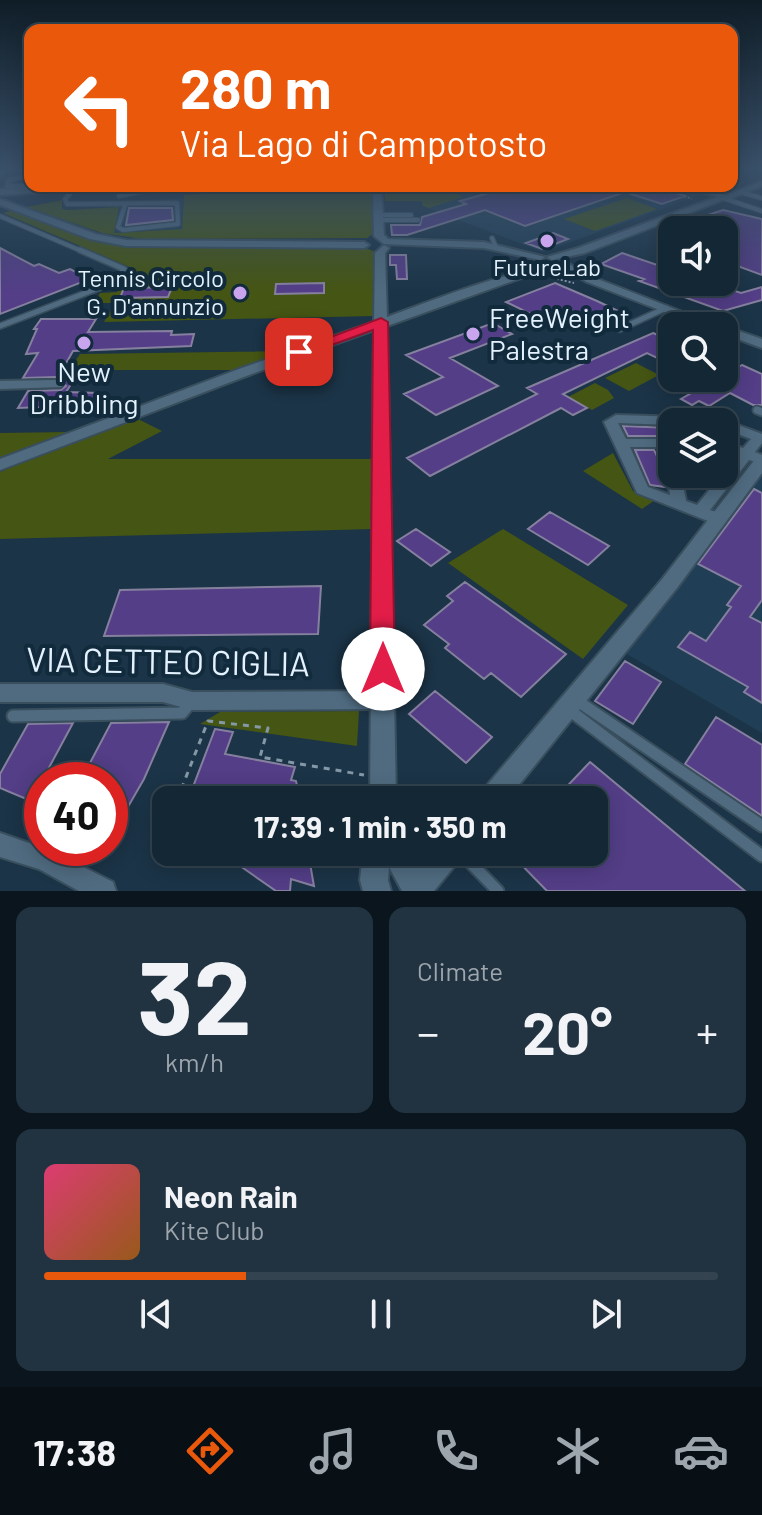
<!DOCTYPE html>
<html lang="en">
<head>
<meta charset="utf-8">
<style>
	:root { --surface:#142735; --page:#213341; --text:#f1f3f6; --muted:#9da5ad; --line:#334450; --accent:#ea580c }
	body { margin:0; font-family:Barlow,sans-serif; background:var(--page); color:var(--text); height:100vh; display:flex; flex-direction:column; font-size:30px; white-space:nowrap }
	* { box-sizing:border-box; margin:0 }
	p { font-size:26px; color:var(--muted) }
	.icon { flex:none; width:44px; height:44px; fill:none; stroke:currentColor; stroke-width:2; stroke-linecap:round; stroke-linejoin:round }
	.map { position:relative; height:891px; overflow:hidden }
	.panel { display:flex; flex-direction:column; gap:16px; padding:16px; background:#0b151d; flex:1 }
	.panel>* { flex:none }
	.top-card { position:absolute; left:24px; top:24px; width:714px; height:168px; border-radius:16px; box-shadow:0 4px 20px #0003,0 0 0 2px var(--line); background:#ea580c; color:#fff; overflow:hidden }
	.buttons { position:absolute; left:658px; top:216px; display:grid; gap:16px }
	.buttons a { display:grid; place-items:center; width:80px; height:80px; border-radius:16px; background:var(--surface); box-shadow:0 4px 20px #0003,0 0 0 2px var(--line); font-size:40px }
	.speed { position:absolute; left:24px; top:762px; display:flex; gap:16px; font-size:40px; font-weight:700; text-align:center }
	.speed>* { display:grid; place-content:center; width:104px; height:104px; border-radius:50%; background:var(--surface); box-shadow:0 4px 20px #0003,0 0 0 2px var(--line); line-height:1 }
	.speed .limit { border:12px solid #d22; background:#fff; color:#111 }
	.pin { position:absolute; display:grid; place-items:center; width:68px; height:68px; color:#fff; margin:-34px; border-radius:16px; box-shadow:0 4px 12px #0006 }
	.me { position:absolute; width:88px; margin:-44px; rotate:0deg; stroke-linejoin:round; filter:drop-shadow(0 0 6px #0008) }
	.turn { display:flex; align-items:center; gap:28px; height:168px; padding:0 24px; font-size:36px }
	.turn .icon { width:104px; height:104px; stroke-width:2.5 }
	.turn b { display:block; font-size:56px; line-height:68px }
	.big { font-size:60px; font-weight:700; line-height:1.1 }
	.panel .tile { flex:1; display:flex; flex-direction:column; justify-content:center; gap:12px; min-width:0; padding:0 28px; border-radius:16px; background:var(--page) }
	.panel .dial { align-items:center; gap:0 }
	.dial b { font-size:104px; line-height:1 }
	.song { display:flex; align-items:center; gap:24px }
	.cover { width:96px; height:96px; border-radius:12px; background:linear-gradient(135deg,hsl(340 70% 55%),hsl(30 70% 35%)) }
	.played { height:8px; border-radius:4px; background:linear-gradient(90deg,var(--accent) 30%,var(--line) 30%) }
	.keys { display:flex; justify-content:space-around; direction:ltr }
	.heat { display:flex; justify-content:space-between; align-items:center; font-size:44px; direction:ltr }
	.panel .tiles { flex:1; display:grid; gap:16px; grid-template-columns:1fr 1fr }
	.tile:last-child { grid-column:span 2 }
	.trip { position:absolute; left:152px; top:786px; width:456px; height:80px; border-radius:16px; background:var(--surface); box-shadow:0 4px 20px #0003,0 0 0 2px var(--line); font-weight:700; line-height:80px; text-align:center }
	.tabs { display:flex; height:128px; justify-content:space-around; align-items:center; background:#081015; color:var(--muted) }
	.tabs .icon { width:56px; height:56px }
	.tabs .current { color:var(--accent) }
	.tabs b { font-size:36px; color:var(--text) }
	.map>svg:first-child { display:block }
	.built { fill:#203f56 }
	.green { fill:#455513 }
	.building { fill:#533e87; stroke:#86809f; stroke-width:2 }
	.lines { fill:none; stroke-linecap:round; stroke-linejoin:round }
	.service-far3-casing { stroke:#394f5e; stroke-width:6 }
	.service-far2-casing { stroke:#394f5e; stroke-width:8 }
	.service-far1-casing { stroke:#394f5e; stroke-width:11 }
	.service-casing { stroke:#394f5e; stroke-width:15 }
	.minor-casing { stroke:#394f5e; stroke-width:4 }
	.tertiary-casing { stroke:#394f5e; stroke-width:4 }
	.path-far1 { stroke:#8498a7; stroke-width:2; stroke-dasharray:2 2; stroke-linecap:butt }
	.path { stroke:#8498a7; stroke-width:3; stroke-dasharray:6 6; stroke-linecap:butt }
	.service-far3 { stroke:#506b80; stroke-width:4 }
	.service-far2 { stroke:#506b80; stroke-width:5 }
	.service-far1 { stroke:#506b80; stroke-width:7 }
	.service { stroke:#506b80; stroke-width:11 }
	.minor { fill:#506b80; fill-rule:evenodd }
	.tertiary { fill:#506b80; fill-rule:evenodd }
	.route { fill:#e11d48; stroke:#92132f; stroke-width:2 }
	.poi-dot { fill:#c9a5ee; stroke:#112a3c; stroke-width:3 }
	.labels { text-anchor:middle; stroke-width:8; stroke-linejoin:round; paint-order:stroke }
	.far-poi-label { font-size:24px; fill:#e3f2fe; stroke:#112a3c }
	.poi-label { font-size:28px; fill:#e3f2fe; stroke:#112a3c; text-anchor:start }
	.near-street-label { font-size:34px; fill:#e3f2fe; stroke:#112a3c }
</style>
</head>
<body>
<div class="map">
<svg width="762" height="891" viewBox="0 0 762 891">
	<rect width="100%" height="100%" fill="#1b3447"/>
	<!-- built -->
	<path class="built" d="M477,186H674L703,194L543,252L422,206L421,201Z
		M183,198L182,229L113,233L121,202Z
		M762,476V733L625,653Z"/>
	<!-- green -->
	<path class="green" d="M219,186H372L374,233L367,238L142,239L102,233L27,207L62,200V209L68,210L119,207L114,233L182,229L184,195L213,194L211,192L223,189Z
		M384,186H477L453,192L463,197L429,208L423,206L422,201H385Z
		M627,198L657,209L595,231L564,219Z
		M14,210L86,238L129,246H362L375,252L373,316L104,322L115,303H94L100,293L117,292L133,272L132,268L3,213Z
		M293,351L238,370H69L80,354Z
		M636,363L659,375L629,391L605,378Z
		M595,383L608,390L614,398L592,410L568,397Z
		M134,417L162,431L108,459H374L373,529L0,539V472Z
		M70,432L0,459V433Z
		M613,453L633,491L655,500L642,509L583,471Z
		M503,529L628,605L583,659L448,563Z
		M359,711L357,746L200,724L220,712Z"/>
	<!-- building -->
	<path class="building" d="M514,186H655L685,196L662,204L625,192L525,226L485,210L407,235H392L391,225H420L422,217L466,204L460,201Z
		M129,208H172L173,220L126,225Z
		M723,210L762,219V275L724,261V223L728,221L708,215Z
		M553,233L568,239L542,249L526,243Z
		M0,248L34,266L39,264L59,273L70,269L90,279L0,314Z
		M622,253L672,270V282H708L741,293L762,287V300L723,311L639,281L644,279L601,264Z
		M390,255H406L407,279H397L396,265H390Z
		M324,283V293L275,294L276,284Z
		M555,283L597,301L616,310L592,320L573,311L547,322L506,302Z
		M172,287L168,297L120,298L124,288Z
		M41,319H96L88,332L172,331L171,335L194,334L191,346L73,351L60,374L77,375L66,392L98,393L92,404H44L42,407L18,408L28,391L61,390L66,386L57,377L23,378L38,353L26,354L37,329H34Z
		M493,323L512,334L450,358L498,386L436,415L404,394L443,377L406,355Z
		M653,333L672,341V365L647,353L563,394L587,408L573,415L561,408L430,476L407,458L537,394L527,388Z
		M742,365L762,374V405H753L730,393L709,406L699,401L692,405L681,399L718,378H724V375Z
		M623,426L672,428V436H628Z
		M635,450H654L665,472L666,487L650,485Z
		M754,489L762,493V600L750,617L762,623V703L744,692L748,687L678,647L690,632L706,641L731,607L727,605L741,586L698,564Z
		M550,512L609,546L588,565L528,529Z
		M416,529L450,552L431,566L397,541Z
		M465,582L566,654L521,697L491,673L484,679L445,648L449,644L424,625L453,601L447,596Z
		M321,586L318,634L104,636L120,590Z
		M625,661L661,682L633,724L595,701Z
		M435,691L492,737L466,763L409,714Z
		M716,717L762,745V816L685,764Z
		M169,722L144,779L110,838V780H81L111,723Z
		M73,723L31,801L0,788V774L28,724Z
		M215,729L233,732L225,754L295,767L291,780L296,781L300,800H188Z
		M590,762L745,891H547L509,852H594V800H554Z
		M233,852H308L314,886L291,879L290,891H276L230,859Z"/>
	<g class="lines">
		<!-- service-far3 casing -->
		<g class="service-far3-casing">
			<path id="service-far3" d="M30,175L9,180L7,186H30
				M207,186L211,188
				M725,186L729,187
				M76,187L65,199L67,204L177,203L178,224L123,230L118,227L125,205
				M740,192L762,198
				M119,196L148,190L142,186
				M723,198L762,211
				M378,215H411
				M0,216L84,252
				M378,220H418
				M492,238L496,247"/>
		</g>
		<!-- service-far2 casing -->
		<g class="service-far2-casing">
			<path id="service-far2" d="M676,324L687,316
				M0,326L114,282L124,269L80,250
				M620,329L666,308"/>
		</g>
		<!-- service-far1 casing -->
		<g class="service-far1-casing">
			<path id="service-far1" d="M757,410L762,412"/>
		</g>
		<!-- service casing -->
		<g class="service-casing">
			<path id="service" d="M579,702L762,826
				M568,709L762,856
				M13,716L182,713L190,703
				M460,852L498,891"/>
		</g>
		<!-- minor casing -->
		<g class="minor-casing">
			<path id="minor" d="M762,181V186L729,199L722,197Z
				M57,380L63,384L61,387L0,389V381Z
				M616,415L719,418L762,434V443L755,452L762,455V464L749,460L710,510L725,515L727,519L725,523H713L637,493L604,422ZM672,422H724V429L751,439L743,448L724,442V451L737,456L697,505L686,501L681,474H672V470L667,474L670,495L648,487L630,447H672V439H626L618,423L672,425Z
				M0,684H163L192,692L383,691L390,694L393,700L390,706L383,709L192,710L163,702H0Z
				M0,833L52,851L113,882L116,891H79L39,869L0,857Z"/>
		</g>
		<!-- tertiary casing -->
		<g class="tertiary-casing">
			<path id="tertiary" d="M2,168H10L0,176Z
				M54,186H102L98,189L0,195V189Z
				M373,186H381L384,235L388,239L484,242L545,257L540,260L484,248L384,244L374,236Z
				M683,186H697L731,197L585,253L552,260L547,257L578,248L717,197Z
				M0,199L96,234L126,240L364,242L369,245L364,248L126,246L90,239L0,205Z
				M384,245L389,248L385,253L387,317C413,308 531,260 549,272L543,275L521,278L387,326L396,800H370L374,330L249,375L0,470V459L239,369L374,322L375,253Z
				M569,264L595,278L719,326H701L587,282L565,269L563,267Z
				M724,326L762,339V348L724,334Z
				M762,457V473L677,588L507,800H478L482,791L663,578L756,458Z
				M363,852H412L419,865L430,852H462L458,862L434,891H402L389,867L388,880L391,891H363L360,880Z"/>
		</g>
		<!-- path-far1 -->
		<path class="path-far1" d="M684,196L692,199
			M553,278L574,283
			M707,313L723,319"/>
		<!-- path -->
		<path class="path" d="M177,800L208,721L268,728L260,757L364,775"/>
		<!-- service-far3 -->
		<use href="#service-far3" class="service-far3"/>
		<!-- service-far2 -->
		<use href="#service-far2" class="service-far2"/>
		<!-- service-far1 -->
		<use href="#service-far1" class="service-far1"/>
		<!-- service -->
		<use href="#service" class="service"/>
		<!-- minor -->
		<use href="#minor" class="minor"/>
		<!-- tertiary -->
		<use href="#tertiary" class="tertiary"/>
	</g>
	<!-- sky -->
	<linearGradient id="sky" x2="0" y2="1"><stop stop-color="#0f1d27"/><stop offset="0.58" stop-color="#395069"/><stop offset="1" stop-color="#395069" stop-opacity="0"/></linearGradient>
	<rect width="762" height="292" fill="url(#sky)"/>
	<!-- route -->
	<path class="route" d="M381,318L388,322L395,669L392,676L383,680L374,676L370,669L373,330L304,355L299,357L291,352Z"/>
	<!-- markers -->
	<g class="poi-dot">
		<circle cx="547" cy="241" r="8"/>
		<circle cx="240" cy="293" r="8"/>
		<circle cx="473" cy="334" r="8"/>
		<circle cx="84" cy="343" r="8"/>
	</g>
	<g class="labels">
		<!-- far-poi labels -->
		<g class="far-poi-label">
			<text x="547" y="276">FutureLab</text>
			<text x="224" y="287" text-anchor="end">Tennis Circolo<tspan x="224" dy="28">G. D'annunzio</tspan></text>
		</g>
		<!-- poi labels -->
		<g class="poi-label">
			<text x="489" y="328">FreeWeight<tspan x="489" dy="32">Palestra</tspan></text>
			<text x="84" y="382" text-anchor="middle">New<tspan x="84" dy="32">Dribbling</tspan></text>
		</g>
		<!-- near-street labels -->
		<g class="near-street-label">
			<text transform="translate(168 662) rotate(1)" y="12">VIA CETTEO CIGLIA</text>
		</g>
	</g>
</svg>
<div class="buttons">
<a><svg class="icon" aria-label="sound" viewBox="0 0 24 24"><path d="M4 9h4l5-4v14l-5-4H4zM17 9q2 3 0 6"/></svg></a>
<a><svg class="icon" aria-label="search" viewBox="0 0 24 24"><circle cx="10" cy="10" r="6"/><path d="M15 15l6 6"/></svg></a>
<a><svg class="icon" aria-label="layers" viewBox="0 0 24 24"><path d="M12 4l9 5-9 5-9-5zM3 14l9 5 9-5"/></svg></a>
</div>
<div class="speed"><div class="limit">40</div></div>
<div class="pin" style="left:299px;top:352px;background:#d93025"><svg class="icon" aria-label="arrive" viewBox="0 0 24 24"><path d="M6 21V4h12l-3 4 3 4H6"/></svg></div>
<svg class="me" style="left:383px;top:669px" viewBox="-20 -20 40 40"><circle r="19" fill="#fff"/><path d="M0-13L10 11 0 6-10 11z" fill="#e11d48"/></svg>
<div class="trip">17:39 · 1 min · 350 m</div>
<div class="top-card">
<div class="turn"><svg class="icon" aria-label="left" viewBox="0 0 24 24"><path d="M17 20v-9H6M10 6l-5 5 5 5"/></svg><div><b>280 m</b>Via Lago di Campotosto</div></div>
</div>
</div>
<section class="panel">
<div class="tiles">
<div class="tile dial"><b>32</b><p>km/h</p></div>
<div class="tile"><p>Climate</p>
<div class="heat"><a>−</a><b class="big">20°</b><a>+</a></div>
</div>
<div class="tile">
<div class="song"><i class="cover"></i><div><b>Neon Rain</b><p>Kite Club</p></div></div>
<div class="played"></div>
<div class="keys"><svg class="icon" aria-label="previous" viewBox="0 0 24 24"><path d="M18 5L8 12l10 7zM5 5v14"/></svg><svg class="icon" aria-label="pause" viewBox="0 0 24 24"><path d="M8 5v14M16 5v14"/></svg><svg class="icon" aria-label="next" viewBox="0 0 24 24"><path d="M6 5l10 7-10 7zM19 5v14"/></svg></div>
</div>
</div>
</section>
<nav class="tabs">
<b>17:38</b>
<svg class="icon current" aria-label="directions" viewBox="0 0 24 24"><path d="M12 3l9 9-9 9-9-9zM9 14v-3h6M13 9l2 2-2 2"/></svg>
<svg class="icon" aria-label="music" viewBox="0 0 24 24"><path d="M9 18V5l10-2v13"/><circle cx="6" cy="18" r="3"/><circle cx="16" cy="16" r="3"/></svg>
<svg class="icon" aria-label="phone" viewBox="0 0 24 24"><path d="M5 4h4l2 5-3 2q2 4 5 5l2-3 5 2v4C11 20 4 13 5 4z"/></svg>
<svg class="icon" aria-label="climate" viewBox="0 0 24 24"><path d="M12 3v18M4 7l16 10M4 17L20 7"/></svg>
<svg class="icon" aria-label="car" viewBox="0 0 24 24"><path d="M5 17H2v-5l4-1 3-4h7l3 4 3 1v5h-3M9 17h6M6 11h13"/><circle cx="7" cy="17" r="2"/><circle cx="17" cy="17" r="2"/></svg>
</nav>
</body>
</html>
